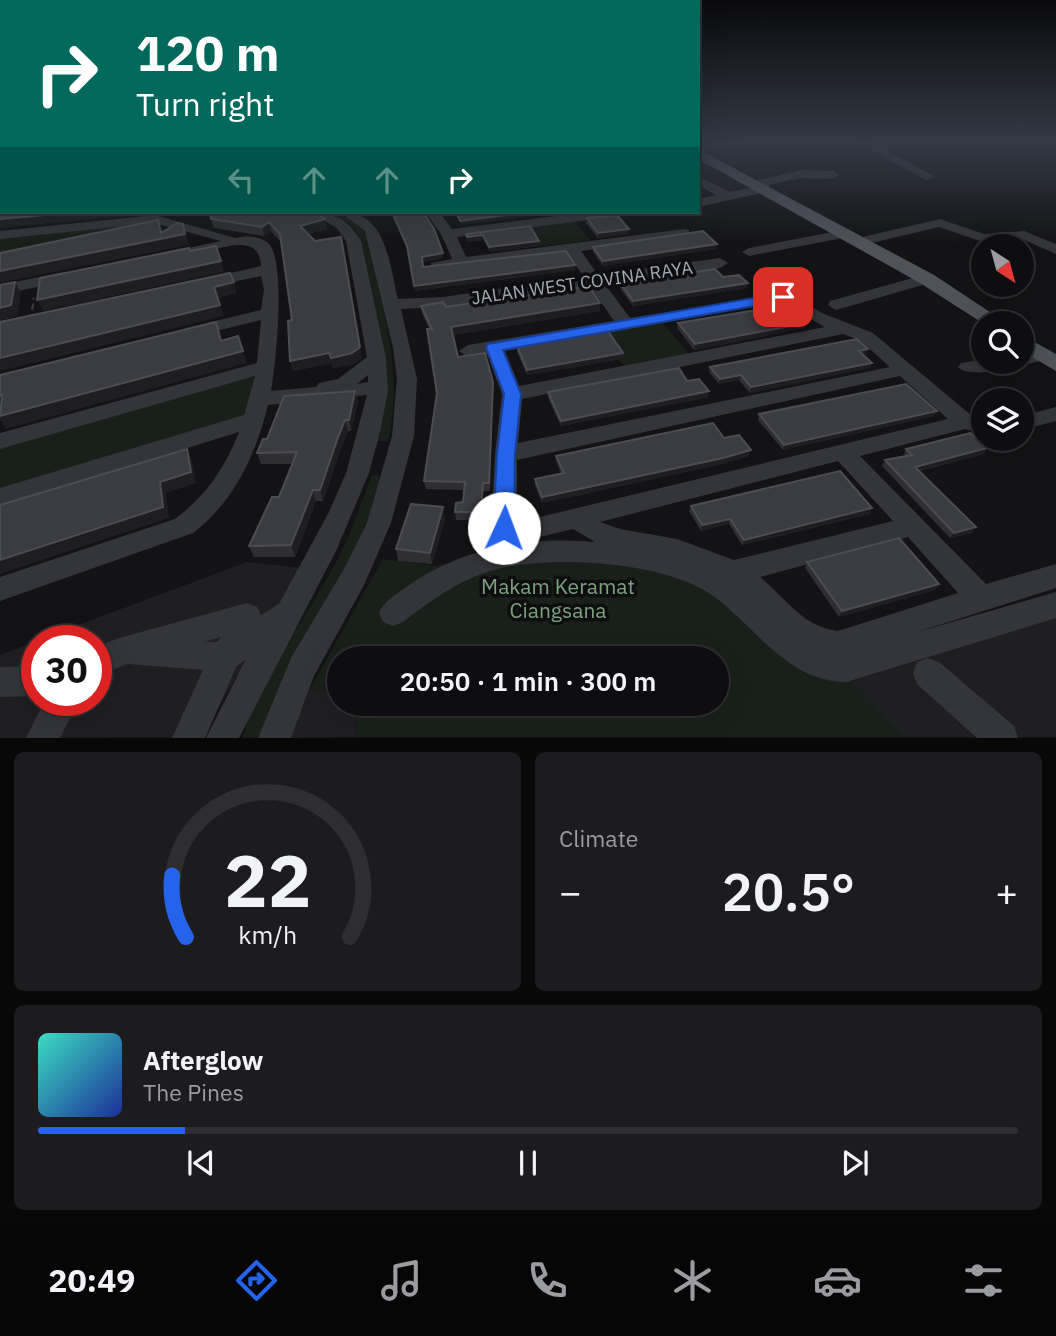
<!DOCTYPE html>
<html lang="en">
<head>
<meta charset="utf-8">
<style>
	:root { --surface:#0e0e10; --page:#1c1c1e; --text:#f1f3f6; --muted:#9b9c9f; --line:#2e2e30; --accent:#2563eb }
	body { margin:0; font-family:"IBM Plex Sans",sans-serif; background:var(--page); color:var(--text); height:100vh; display:flex; flex-direction:column; font-size:26px; white-space:nowrap }
	* { box-sizing:border-box; margin:0 }
	p { font-size:23px; color:var(--muted) }
	.icon { flex:none; width:38px; height:38px; fill:none; stroke:currentColor; stroke-width:2; stroke-linecap:round; stroke-linejoin:round }
	.map { position:relative; height:738px; overflow:hidden }
	.details { display:flex; flex-direction:column; gap:14px; padding:14px; background:#080809; flex:1 }
	.details>* { flex:none }
	.guide { position:absolute; left:0px; top:0px; width:700px; height:214px; box-shadow:0 7px 28px #0002,0 0 0 2px var(--line); background:#00695c; color:#fff; overflow:hidden }
	.needle { width:46px; rotate:144deg }
	.tools { position:absolute; left:971px; top:234px; display:grid; gap:14px }
	.tools a { display:grid; place-items:center; width:63px; height:63px; border-radius:50%; background:var(--surface); box-shadow:0 7px 28px #0002,0 0 0 2px var(--line); font-size:35px }
	.speed { position:absolute; left:21px; top:625px; display:flex; gap:14px; font-size:35px; font-weight:700; text-align:center }
	.speed>* { display:grid; place-content:center; width:91px; height:91px; border-radius:50%; background:var(--surface); box-shadow:0 7px 28px #0002,0 0 0 2px var(--line); line-height:1 }
	.speed .limit { border:10px solid #d22; background:#fff; color:#111 }
	.pin { position:absolute; display:grid; place-items:center; width:60px; height:60px; color:#fff; margin:-30px; border-radius:14px; box-shadow:0 4px 10px #0006 }
	.me { position:absolute; width:77px; margin:-38px; rotate:2deg; stroke-linejoin:round; filter:drop-shadow(0 0 5px #0008) }
	.turn { display:flex; align-items:center; gap:24px; height:147px; padding:0 21px; font-size:32px }
	.turn .icon { width:91px; height:91px; stroke-width:2.5 }
	.turn b { display:block; font-size:49px; line-height:60px }
	.lanes { display:flex; align-items:center; height:66px; padding:0 21px; background:#0003; justify-content:center; gap:35px; direction:ltr }
	.lanes .off { opacity:.35 }
	.big { font-size:52px; font-weight:600; line-height:1.1 }
	.details .widget { flex:1; display:flex; flex-direction:column; justify-content:center; gap:10px; min-width:0; padding:0 24px; border-radius:10px; background:var(--page) }
	.details .dial { align-items:center; gap:0 }
	.dial svg { height:182px; overflow:visible; fill:none; stroke:var(--line); stroke-width:7; stroke-linecap:round; text-anchor:middle }
	.dial text { fill:var(--text); stroke:none }
	.song { display:flex; align-items:center; gap:21px }
	.cover { width:84px; height:84px; border-radius:10px; background:linear-gradient(135deg,hsl(170 70% 55%),hsl(230 70% 35%)) }
	.played { height:7px; border-radius:4px; background:linear-gradient(90deg,var(--accent) 15%,var(--line) 15%) }
	.keys { display:flex; justify-content:space-around; direction:ltr }
	.heat { display:flex; justify-content:space-between; align-items:center; font-size:38px; direction:ltr }
	.details .tiles { flex:1; display:grid; gap:14px; grid-template-columns:1fr 1fr }
	.widget:last-child { grid-column:span 2 }
	.trip { position:absolute; left:327px; top:646px; width:402px; height:70px; border-radius:35px; background:var(--surface); box-shadow:0 7px 28px #0002,0 0 0 2px var(--line); font-weight:600; line-height:70px; text-align:center }
	.tabs { display:flex; height:112px; justify-content:space-around; align-items:center; background:#060606; color:var(--muted) }
	.tabs .icon { width:49px; height:49px }
	.tabs .selected { color:var(--accent) }
	.tabs b { font-size:32px; color:var(--text) }
	.map>svg:first-child { display:block }
	.built { fill:#1f1f22 }
	.green { fill:#19201a }
	.lines { fill:none; stroke-linecap:round; stroke-linejoin:round }
	.path-far1 { stroke:#3a3c41; stroke-width:2; stroke-dasharray:2.5 3.5; stroke-linecap:butt }
	.path { stroke:#3a3c41; stroke-width:2.5; stroke-dasharray:3.5 5; stroke-linecap:butt }
	.minor { fill:#34353a; fill-rule:evenodd }
	.major { fill:#505259; fill-rule:evenodd }
	.wall { fill:#2f2f33 }
	.shaded-wall { fill:#1e1e21 }
	.building { fill:#3b3c41; stroke:#4c4d53; stroke-width:2 }
	.route { fill:#2563eb; stroke:#184099; stroke-width:2 }
	.labels { text-anchor:middle; stroke-width:7; stroke-linejoin:round; paint-order:stroke }
	.street-label { font-size:18px; fill:#a4a9b6; stroke:#0e0e10 }
	.near-park-label { font-size:21px; fill:#7ba17e; stroke:#0e0e10 }
</style>
</head>
<body>
<div class="map">
<svg width="1056" height="738" viewBox="0 0 1056 738">
	<rect width="100%" height="100%" fill="#131315"/>
	<!-- built -->
	<path class="built" d="M247,562L303,568L218,708L206,737L0,738V655L37,641V700H96V640H38Z
		M1056,617V737H903L849,682Z
		M310,689L339,692L340,704H353L356,737L289,738Z"/>
	<!-- green -->
	<path class="green" d="M325,212C339,212 359,219 366,234C371,246 373,262 376,276C389,330 401,386 388,441H377L378,321L358,233L348,223Z
		M573,219L590,240L538,247L524,225Z
		M140,220L155,223L0,255V237Z
		M661,321L690,355L625,368L601,331Z
		M246,376L258,379L249,414L0,489V447Z
		M377,474L380,477L368,527L259,737L242,738C264,673 304,620 337,561C352,533 360,505 372,476Z
		M551,539L642,546L830,659L903,737H356L353,704H718V658H340L339,692L310,689L383,559L437,566L493,551Z"/>
	<g class="lines">
		<!-- path-far1 -->
		<path class="path-far1" d="M33,306L34,294"/>
		<!-- path -->
		<path class="path" d="M31,318L33,304"/>
		<!-- minor -->
		<path class="minor" d="M726,142H746L698,153V147Z
			M857,142H870L936,177L926,180Z
			M0,156H2L0,163Z
			M801,170L833,171L839,175L833,179L801,178L769,185V191L698,207V199L716,195L698,185V176L730,192L754,187V181Z
			M0,175H2V183H0Z
			M2,194V203L0,204V195Z
			M309,212C333,211 349,220 361,241L386,358L388,391L380,432L369,473L336,551L239,738H206L246,659L236,667L205,738H172L203,670L128,664L96,676V647L119,638L247,603L257,607L261,615L279,604L329,512L346,473L367,395L268,405C256,454 234,502 193,533L0,601V577L175,519C206,496 225,468 239,432L0,506V488L244,415L255,376L0,449V433L257,363L261,320L192,337L183,332L186,328L261,310L264,289L261,276L206,288L198,283L200,280L261,266C260,230 217,250 193,255L188,254V248L221,241L154,223L0,239V231L155,215L235,238C245,236 258,235 267,242C287,256 276,364 271,391L316,387L319,383L338,379L367,357L346,241L337,228ZM368,375V382L357,384ZM221,637L217,642H204Z
			M340,212C387,210 389,264 398,299L443,297L584,277L567,253L431,269V263L452,259L441,234L425,212H439L452,229L589,212H626L619,216L457,237L466,257L684,229L689,230V236L581,251L598,275L720,258L728,263L720,268L605,284L630,318L789,293L822,313L873,333L972,416L984,419V433L965,429L860,456L986,584L1056,564V588L914,633L1056,592V618L847,682C789,682 758,630 716,598C667,560 542,553 484,573C454,583 428,603 403,622L393,626L383,622L379,613C384,601 395,595 405,588C461,547 528,537 595,542L573,529L527,540L495,535L491,528L495,454L502,394L487,354L468,357L459,351L468,345L614,321L590,286L443,307L401,309L417,379L414,436L391,523L364,585L314,676L291,738H258L291,658L344,569L367,523L392,436L397,379L393,348L365,231ZM780,302L825,327L519,386L505,351ZM843,334L861,341L890,367L518,443L522,399ZM900,376L948,419L527,520L517,519V460ZM838,461L893,521L734,560L677,539L620,529L600,522ZM908,537L958,593L838,631C803,627 786,598 760,577Z
			M940,219L984,234L1024,231L1056,244V254L1022,239L983,242L939,227L859,246L852,242L854,239Z
			M843,230L850,234L848,237L749,256L742,252L749,248Z
			M64,272L72,277L70,280L0,295V285Z
			M927,274L935,279L933,282L836,310L828,305L830,301Z
			M1043,349L1052,355L1050,359L1022,365L1015,362H1022V353Z
			M984,359V362H1012C1004,372 967,377 958,367L961,363Z
			M1056,407V421L1022,430V416Z
			M928,658L939,662L1014,726L1018,738H977L917,684L913,673L917,662Z
			M37,666V696L0,697V667Z
			M45,700H79L60,738H26Z"/>
		<!-- major -->
		<path class="major" d="M698,149L934,275L1008,324H984L920,283L698,159Z
			M1022,335L1056,354V371L1022,351Z"/>
	</g>
	<!-- wall -->
	<path class="wall" d="M386,212H423L443,258L423,262V267L575,265V270L415,291L408,251L392,215Z
		M587,218L629,229V234L598,238L586,223Z
		M211,219H325L327,229L308,234L362,358L354,364L333,368L332,363L293,371L290,361L292,320L281,242L271,231L264,236L214,228Z
		M466,234L539,241V246L490,252L484,240L467,242Z
		M717,244L716,249L603,266L593,252V247Z
		M723,277L747,288L633,306L620,288V283Z
		M600,303V311L453,335L458,357L493,382V390L490,491H483L482,520H456L455,512L463,502L464,490L426,489L424,481L436,394L429,329L422,313L421,306L446,307Z
		M678,323H807L805,328L694,350L677,328Z
		M517,346L623,353L622,359L527,375L517,352Z
		M868,349L866,354L863,355L872,363L870,368L750,393L739,380L719,384L709,372L710,367Z
		M687,381L708,397L561,426L548,398V392Z
		M355,391L358,402L351,431H348L340,451L323,501H316L295,557H254L249,546L279,497L292,464H261L257,453L267,439Z
		M759,414L934,416L783,450L758,420Z
		M724,438L749,456L722,464L542,503L535,485V479L561,474L556,461V456Z
		M987,448L984,454L919,471L972,533L950,538L882,466L885,460L905,456L904,455L906,449Z
		M691,506L870,514L742,545L729,524L701,531L689,511Z
		M445,519L432,564L398,561L396,549Z
		M807,562L939,584L935,590L839,617L805,568Z"/>
	<!-- shaded-wall -->
	<path class="shaded-wall" d="M78,212H159V213L0,228V219Z
		M530,212H565L461,225L460,221Z
		M325,219L327,229L302,235L300,226Z
		M158,220L164,239L183,224L189,245L0,283V271L161,233Z
		M269,222L271,231L264,236L262,227Z
		M629,229V234L598,238V233Z
		M483,235L484,240L467,242V237Z
		M341,237L362,358L354,364L333,368L331,358Z
		M539,241V246L490,252L489,247Z
		M717,244L716,249L603,266V261Z
		M443,253V258L423,262L422,257Z
		M221,261L224,272L43,311L37,300Z
		M575,265V270L415,291L414,286Z
		M15,282L21,293L18,316L0,321V308Z
		M234,282L237,293L218,298L214,287Z
		M748,283L747,288L633,306V301Z
		M600,303V311L452,335L451,327Z
		M220,305L224,316L0,371V358Z
		M807,323L805,328L694,350L695,344Z
		M238,336L247,363L6,429L0,419V416Z
		M868,349L866,354L857,356L859,351Z
		M329,353L332,363L293,371L290,361Z
		M623,353L622,359L527,375V370Z
		M872,363L870,368L750,393L751,387Z
		M741,375L739,380L719,384L720,379Z
		M355,391L358,402L351,431L349,420Z
		M709,391L708,397L696,400L561,426V421Z
		M937,411L934,416L783,450L784,445Z
		M345,420L348,431L340,451L323,501L320,490L337,440Z
		M987,448L984,454L912,472L915,467Z
		M187,449L192,460L196,483L166,493L169,518L0,574V560L160,482Z
		M751,450L749,456L722,464L542,503V497Z
		M483,483V491L482,520L481,512Z
		M313,490L316,501L295,557L291,545Z
		M443,507L445,519L432,564L430,553Z
		M872,508L870,514L742,545L744,540Z
		M730,519L729,524L701,531L702,525Z
		M976,527L972,533L950,538L954,533Z
		M939,584L935,590L839,617L842,611Z"/>
	<!-- building -->
	<path class="building" d="M2,207V212H78L0,219V209Z
		M210,212H315L325,219L300,226L315,241L341,237L360,347L352,353L331,358L329,353L290,361L288,321L292,320L280,234L269,222L262,227L211,219Z
		M392,212H423L434,229L443,253L422,257L423,267L566,251L575,265L414,286L407,246Z
		M456,212H530L460,221Z
		M617,215L629,229L598,233L587,218Z
		M158,220L161,233L177,223L183,224L185,234L0,271V253Z
		M530,226L539,241L489,247L483,235L467,237L466,234Z
		M703,231L717,244L603,261L593,247Z
		M216,246L221,261L37,300L40,278L189,248L190,251Z
		M715,269L723,277L739,275L748,283L633,301L620,283Z
		M230,273L234,282L214,287L220,305L0,358V322Z
		M15,282L11,305L0,308V285Z
		M589,286L600,303L451,327L458,357L485,353L493,382L489,483H483L481,512H455L456,503L463,502L465,482L424,481L437,393L427,329H432L421,306L443,302L446,307Z
		M787,305L807,323L695,344L678,323Z
		M216,322L221,341L238,336L243,351L0,416L2,395L0,396V375Z
		M608,331L623,353L527,370L517,346Z
		M857,339L868,349L859,351L872,363L751,387L741,375L720,379L710,367Z
		M679,368L687,381L699,379L709,391L561,421L548,392Z
		M906,384L937,411L784,445L759,414Z
		M355,391L349,420H345L337,440L320,490H313L291,545L249,546L272,497H279L297,452L257,453L263,439H267L284,396Z
		M713,423L724,438L739,435L751,450L723,458L542,497L535,479L564,473L556,456Z
		M970,433L987,448L915,467L976,527L954,533L885,460L912,455L906,449Z
		M187,449L191,472L160,482L163,507L0,560V505Z
		M840,471L872,508L744,540L730,519L702,525L691,506Z
		M411,504L443,507L430,553L396,549Z
		M899,538L939,584L842,611L807,562Z"/>
	<!-- sky -->
	<linearGradient id="sky" x2="0" y2="1"><stop stop-color="#0a0a0c"/><stop offset="0.58" stop-color="#333946"/><stop offset="1" stop-color="#333946" stop-opacity="0"/></linearGradient>
	<rect width="1056" height="245" fill="url(#sky)"/>
	<!-- route -->
	<path class="route" d="M783,293L788,294V300L503,350L521,394L515,454L514,528L511,534L504,537L496,534L493,528L497,454L504,394L486,347L488,344Z"/>
	<g class="labels">
		<!-- street labels -->
		<g class="street-label">
			<text transform="translate(582 283) rotate(-8)" y="6">JALAN WEST COVINA RAYA</text>
		</g>
		<!-- near-park labels -->
		<g class="near-park-label">
			<text x="558" y="594">Makam Keramat<tspan x="558" dy="24">Ciangsana</tspan></text>
		</g>
	</g>
</svg>
<div class="tools">
<a><svg class="needle" viewBox="-14 -14 28 28"><path d="M0-13l5 13h-10z" fill="#e53935"/><path d="M0 13l5-13h-10z" fill="#9b9c9f"/></svg></a>
<a><svg class="icon" aria-label="search" viewBox="0 0 24 24"><circle cx="10" cy="10" r="6"/><path d="M15 15l6 6"/></svg></a>
<a><svg class="icon" aria-label="layers" viewBox="0 0 24 24"><path d="M12 4l9 5-9 5-9-5zM3 14l9 5 9-5"/></svg></a>
</div>
<div class="speed"><div class="limit">30</div></div>
<div class="pin" style="left:783px;top:297px;background:#d93025"><svg class="icon" aria-label="arrive" viewBox="0 0 24 24"><path d="M6 21V4h12l-3 4 3 4H6"/></svg></div>
<svg class="me" style="left:504px;top:528px" viewBox="-20 -20 40 40"><circle r="19" fill="#fff"/><path d="M0-13L10 11 0 6-10 11z" fill="#2563eb"/></svg>
<div class="trip">20:50 · 1 min · 300 m</div>
<div class="guide">
<div class="turn"><svg class="icon" aria-label="right" viewBox="0 0 24 24"><path d="M7 20v-9h11M14 6l5 5-5 5"/></svg><div><b>120 m</b>Turn right</div></div>
<div class="lanes"><svg class="icon off" aria-label="left" viewBox="0 0 24 24"><path d="M17 20v-9H6M10 6l-5 5 5 5"/></svg><svg class="icon off" aria-label="ahead" viewBox="0 0 24 24"><path d="M12 20V5M6 11l6-6 6 6"/></svg><svg class="icon off" aria-label="ahead" viewBox="0 0 24 24"><path d="M12 20V5M6 11l6-6 6 6"/></svg><svg class="icon" aria-label="right" viewBox="0 0 24 24"><path d="M7 20v-9h11M14 6l5 5-5 5"/></svg></div>
</div>
</div>
<section class="details">
<div class="tiles">
<div class="widget dial"><svg viewBox="0 0 100 80">
<path d="M14 69A42 42 0 1 1 86 69"/>
<path d="M14 69A42 42 0 0 1 8 42" stroke="#2563eb"/>
<text x="50" y="56" font-size="32" font-weight="700">22</text>
<text x="50" y="72" font-size="11">km/h</text>
</svg></div>
<div class="widget"><p>Climate</p>
<div class="heat"><a>−</a><b class="big">20.5°</b><a>+</a></div>
</div>
<div class="widget">
<div class="song"><i class="cover"></i><div><b>Afterglow</b><p>The Pines</p></div></div>
<div class="played"></div>
<div class="keys"><svg class="icon" aria-label="previous" viewBox="0 0 24 24"><path d="M18 5L8 12l10 7zM5 5v14"/></svg><svg class="icon" aria-label="pause" viewBox="0 0 24 24"><path d="M8 5v14M16 5v14"/></svg><svg class="icon" aria-label="next" viewBox="0 0 24 24"><path d="M6 5l10 7-10 7zM19 5v14"/></svg></div>
</div>
</div>
</section>
<nav class="tabs">
<b>20:49</b>
<svg class="icon selected" aria-label="directions" viewBox="0 0 24 24"><path d="M12 3l9 9-9 9-9-9zM9 14v-3h6M13 9l2 2-2 2"/></svg>
<svg class="icon" aria-label="music" viewBox="0 0 24 24"><path d="M9 18V5l10-2v13"/><circle cx="6" cy="18" r="3"/><circle cx="16" cy="16" r="3"/></svg>
<svg class="icon" aria-label="phone" viewBox="0 0 24 24"><path d="M5 4h4l2 5-3 2q2 4 5 5l2-3 5 2v4C11 20 4 13 5 4z"/></svg>
<svg class="icon" aria-label="climate" viewBox="0 0 24 24"><path d="M12 3v18M4 7l16 10M4 17L20 7"/></svg>
<svg class="icon" aria-label="car" viewBox="0 0 24 24"><path d="M5 17H2v-5l4-1 3-4h7l3 4 3 1v5h-3M9 17h6M6 11h13"/><circle cx="7" cy="17" r="2"/><circle cx="17" cy="17" r="2"/></svg>
<svg class="icon" aria-label="filters" viewBox="0 0 24 24"><path d="M4 7h16M4 17h16"/><circle cx="9" cy="7" r="2"/><circle cx="15" cy="17" r="2"/></svg>
</nav>
</body>
</html>
